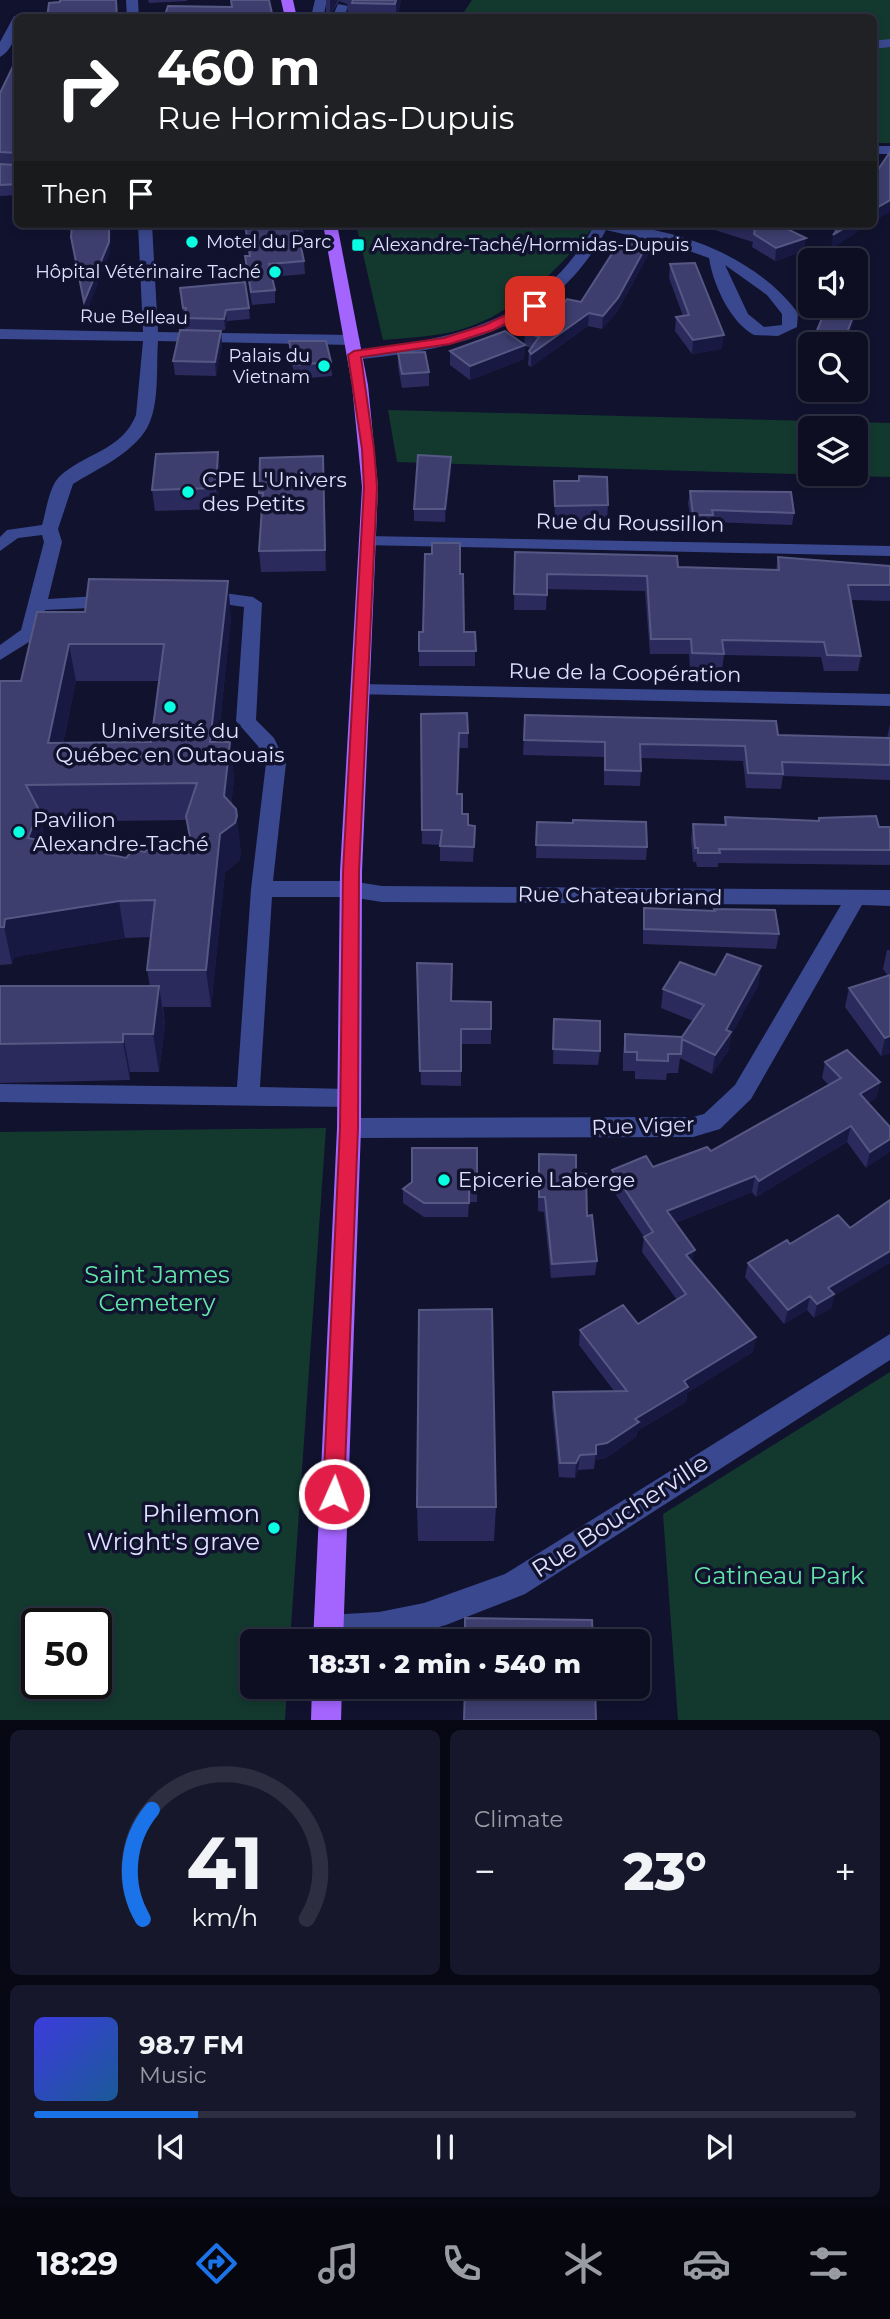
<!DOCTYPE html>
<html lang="en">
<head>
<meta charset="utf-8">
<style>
	:root { --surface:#0d0e22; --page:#16172a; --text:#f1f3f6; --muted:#9a9ca5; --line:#2d2e40; --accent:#1a73e8 }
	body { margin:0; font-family:Montserrat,sans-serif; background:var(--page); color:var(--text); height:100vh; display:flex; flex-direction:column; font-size:26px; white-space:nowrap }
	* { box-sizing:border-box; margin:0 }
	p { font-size:23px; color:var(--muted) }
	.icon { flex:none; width:38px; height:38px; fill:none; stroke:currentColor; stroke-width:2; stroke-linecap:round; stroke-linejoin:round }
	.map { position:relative; height:1720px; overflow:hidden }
	.drawer { display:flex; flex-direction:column; gap:10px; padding:10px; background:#070813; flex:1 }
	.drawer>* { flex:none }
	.guide { position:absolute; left:14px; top:14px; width:863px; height:214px; border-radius:10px; box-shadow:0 4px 10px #0003,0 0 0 2px var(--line); background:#202124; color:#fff; overflow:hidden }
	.tools { position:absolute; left:798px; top:248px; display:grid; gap:14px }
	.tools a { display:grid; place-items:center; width:70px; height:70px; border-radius:10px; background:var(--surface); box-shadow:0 4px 10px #0003,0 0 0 2px var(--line); font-size:35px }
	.speed { position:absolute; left:21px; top:1608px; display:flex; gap:14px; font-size:35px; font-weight:700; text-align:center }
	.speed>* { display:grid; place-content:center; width:91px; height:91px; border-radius:50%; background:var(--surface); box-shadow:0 4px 10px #0003,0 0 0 2px var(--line); line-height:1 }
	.speed .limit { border:4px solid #111; border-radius:10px; background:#fff; color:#111 }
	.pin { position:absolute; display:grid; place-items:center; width:60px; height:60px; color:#fff; margin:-30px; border-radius:14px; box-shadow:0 4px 10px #0006 }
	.me { position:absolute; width:77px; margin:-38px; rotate:2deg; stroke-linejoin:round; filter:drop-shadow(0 0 5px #0008) }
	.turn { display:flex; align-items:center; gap:24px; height:147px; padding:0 28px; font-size:32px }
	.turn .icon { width:91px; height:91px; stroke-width:2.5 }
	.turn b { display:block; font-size:49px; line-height:60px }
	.then { display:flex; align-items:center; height:66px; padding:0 28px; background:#0003; gap:14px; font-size:26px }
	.big { font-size:52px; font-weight:800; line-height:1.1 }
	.drawer .card { flex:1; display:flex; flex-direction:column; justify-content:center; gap:10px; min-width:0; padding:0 24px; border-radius:10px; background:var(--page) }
	.drawer .dial { align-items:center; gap:0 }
	.dial svg { height:182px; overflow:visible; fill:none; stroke:var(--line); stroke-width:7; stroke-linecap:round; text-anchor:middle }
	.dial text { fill:var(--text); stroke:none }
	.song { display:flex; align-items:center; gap:21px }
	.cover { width:84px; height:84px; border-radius:10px; background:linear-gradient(135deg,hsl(240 70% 55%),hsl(210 70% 35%)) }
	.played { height:7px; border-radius:4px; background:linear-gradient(90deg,var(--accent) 20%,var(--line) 20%) }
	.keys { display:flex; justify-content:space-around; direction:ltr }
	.heat { display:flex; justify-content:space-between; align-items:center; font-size:38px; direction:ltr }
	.drawer .tiles { flex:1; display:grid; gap:10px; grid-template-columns:1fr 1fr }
	.card:last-child { grid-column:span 2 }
	.trip { position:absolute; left:240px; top:1629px; width:410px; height:70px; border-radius:10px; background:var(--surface); box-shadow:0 4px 10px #0003,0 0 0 2px var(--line); font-weight:800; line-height:70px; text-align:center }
	.menu { display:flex; height:112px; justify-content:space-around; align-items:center; background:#05060e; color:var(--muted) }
	.menu .icon { width:49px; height:49px }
	.menu .selected { color:var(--accent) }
	.menu b { font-size:32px; color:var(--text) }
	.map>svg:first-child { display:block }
	.green { fill:#13392f; fill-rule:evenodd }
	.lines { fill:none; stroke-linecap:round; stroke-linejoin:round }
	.minor { fill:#3a498f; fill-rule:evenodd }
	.major { fill:#a465ff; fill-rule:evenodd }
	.wall { fill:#2a2b5c; fill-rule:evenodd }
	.shaded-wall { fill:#181942 }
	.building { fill:#3d3e6e; stroke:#565884; stroke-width:2; fill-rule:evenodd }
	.route { fill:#e11d48; stroke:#92132f; stroke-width:2 }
	.poi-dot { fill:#0affe2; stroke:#11122e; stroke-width:2.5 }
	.labels { text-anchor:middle; stroke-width:7; stroke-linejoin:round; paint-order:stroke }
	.far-poi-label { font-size:18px; fill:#dee1ff; stroke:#11122e; text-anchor:start }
	.far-street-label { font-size:18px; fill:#dee1ff; stroke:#11122e }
	.poi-label { font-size:21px; fill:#dee1ff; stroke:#11122e; text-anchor:start }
	.street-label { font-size:21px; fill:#dee1ff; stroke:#11122e }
	.near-park-label { font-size:24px; fill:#62e7a9; stroke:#11122e }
	.near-poi-label { font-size:24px; fill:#dee1ff; stroke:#11122e; text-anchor:end }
	.near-street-label { font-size:24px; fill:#dee1ff; stroke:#11122e }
</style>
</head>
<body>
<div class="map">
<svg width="890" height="1721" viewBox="0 0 890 1721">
	<rect width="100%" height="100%" fill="#11122e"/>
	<!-- green -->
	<path class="green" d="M472,0H890V143H873V18H460Z
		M356,224H596C556,272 510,320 447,333C426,337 404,338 383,340Z
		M388,410L890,423V477L397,462ZM810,429H856V474H810Z
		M326,1128L290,1641L252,1642V1687H287L285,1720H0V1132ZM96,1624V1684H37V1624Z
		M890,1372V1720H678L663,1514Z"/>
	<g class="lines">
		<!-- minor -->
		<path class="minor" d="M126,0H138L139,18H127Z
			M315,0H327L323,18L311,17Z
			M338,4L348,6L344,18H332Z
			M14,16L23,18H18C18,31 13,50 0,57V42Z
			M890,39V47L873,49V41Z
			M873,146H890V154H873Z
			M138,224H152L158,332L352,335L360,340L352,345L158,341C156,367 160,405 147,428C132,454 97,469 73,484L58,529L62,542L48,599L114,595L123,601L114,607L45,610L37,637L0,660V645L21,630L44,542L42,535L18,538L0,551V537L7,530L42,525C46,512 49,487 59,477C84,453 122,451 136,415L143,341L0,339V329L143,332Z
			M595,224C668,224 753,253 798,313L797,327L778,336L754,335C730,322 713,284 709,258L675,246L606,230C552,330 459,349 354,360L346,355L354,350C457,340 542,321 595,224ZM725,265L767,295L782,314V325L764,327L748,314Z
			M368,536L890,546V556L362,545L359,541Z
			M202,590L253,597L262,603L256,720L274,738L286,763L273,881H350L382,886L890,890V906L862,905L751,1099L720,1129L693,1137L349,1138L341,1135L337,1128L341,1121L349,1118L693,1117L704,1114L735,1085L841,905L382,902L350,897H272L260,1087L349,1089L357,1091L361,1098L357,1105L349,1107L0,1102V1084L237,1087L251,889L266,763L258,746L236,721L244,607L196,600L193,596L196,592Z
			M360,684L890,694V706L353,694L350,690L353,686Z
			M890,1334V1360L525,1594L446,1625L402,1637L374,1642L318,1640L313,1630L318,1620L328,1615L379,1612L424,1603L505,1574Z"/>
		<!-- major -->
		<path class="major" d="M281,0H293L297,18H285Z
			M323,224H337L368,385L378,487L362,872L361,1128L343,1642H313L337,1128L340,872L362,487L352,385Z
			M312,1687H342L341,1721H311Z"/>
	</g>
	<!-- wall -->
	<path class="wall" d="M148,0H187V1L149,3Z
		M326,0H401L397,18H352V16H348L347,4L339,1L330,15H326Z
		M18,56V164L0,163V93Z
		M0,164L18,165V195L0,196Z
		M234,224H303L304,236L299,237L304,261L305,274L272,277L275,290V303L252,305L246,269L245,256H249L244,227H234Z
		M700,224H777L804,251L775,261L752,247L753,242L705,227Z
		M649,241L648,255L617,312L602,329L588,326L531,367L528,365L529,351L531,348L525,346L524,359L470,380L450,365V351L524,345L525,332L553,318L581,302L619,249Z
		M670,264L722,349L692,354L675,331L676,317L683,316L669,278Z
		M180,288L249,308L250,319L227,321L225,330H185Z
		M221,331L222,345L216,376L175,375L173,361Z
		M289,341L331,362L332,376L295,379L290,354Z
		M398,353L429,372V386L402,388L398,367Z
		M218,452L220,473L218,509L155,511L152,490Z
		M323,456L326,571L261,572L259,551L262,514H260L259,493Z
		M451,457V469L445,522L414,521V509Z
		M554,481H579L608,505L607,520H555Z
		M690,491L794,513L792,525L712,522L711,527H692L688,503Z
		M515,552L678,567L776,570L778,557L890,566V601L851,600L861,656L858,671H824L821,657L724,655L722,669L690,668L689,654H650L645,591L547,589L546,610H514Z
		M460,574L464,632H475V666H419V632H423Z
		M37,612L231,617L218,742H230L234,779L231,804L241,853L239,861L225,872L211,1007H163L165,1025L159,1072H130V1080L0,1083V986H150L147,970L151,937L125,938L14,957L12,964L0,965V681H21ZM76,681H159L151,742L63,743ZM186,820L190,847L145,852L126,858L46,842L41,822Z
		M421,714L468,733V748H459L458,794L462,814H468V825L475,826L473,862L440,861V845L422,844Z
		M525,715L778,735L887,738L890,724V780L783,776L781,789L746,788L743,761L641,758V771L640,786L604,785V757L523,755Z
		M725,817L818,821L819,818L879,827H890V865L718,863V867H697L696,862H693L691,838L693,824L724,825Z
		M537,822L647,847L646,860L536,858Z
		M644,908L714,911L779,934L776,949L643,944V923Z
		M887,950H890V1053L881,1056L845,1007L849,988L888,976L883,969Z
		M417,963L452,979L451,1001L491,1029V1044H461V1086L421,1085Z
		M761,966L758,986L731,1035L728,1051L712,1074L680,1058L678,1073H667L666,1080L635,1079V1071H623V1053L625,1034L682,1037L693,1021L661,1008L663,989L715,975Z
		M554,1019L600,1051L598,1065L553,1064Z
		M825,1062L880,1082L876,1098L868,1103L890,1127L866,1168L847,1142L756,1197L752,1192L675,1223L693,1263L756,1337L753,1352L687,1393L686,1402L637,1431L636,1437L606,1458L595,1460L594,1469L578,1470L575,1478L559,1477L552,1407L553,1392L614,1391L579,1345L580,1330L638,1324L677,1300L642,1252L644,1237L610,1186L612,1170L653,1167L711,1151L829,1085L822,1078Z
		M477,1148V1202H469L468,1217H424L403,1203V1189L412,1182Z
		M539,1154L576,1173L587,1216L597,1261L595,1275L551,1278L544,1212L538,1211Z
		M748,1263L834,1296L831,1308L814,1318L807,1310L784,1324L745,1277Z
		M417,1507H496L494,1541H418Z"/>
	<!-- shaded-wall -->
	<path class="shaded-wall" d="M330,0H338L330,15Z
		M396,0H401L397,18H396Z
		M890,200V212L873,222V210Z
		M109,224H111L110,253L86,314L84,302Z
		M851,224H870L831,249L833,235Z
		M806,238L804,251L775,261L776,248Z
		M649,241L648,255L617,312L602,329L603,316Z
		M858,303L856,317L845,345H829Z
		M226,310L227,321L225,330L224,319Z
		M589,313L588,326L531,367V354Z
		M221,331L222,345L216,376L215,362Z
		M724,335L722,349L692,354L693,340Z
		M525,345L524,359L470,380V366Z
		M810,352V365L806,367L808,353Z
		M218,452L220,473L218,509L216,488Z
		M323,456L324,477L326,571L325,550Z
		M451,457V469L445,522V509Z
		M228,581L231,617L214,779L210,742Z
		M69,644L76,681L55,780L48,743Z
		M230,742L234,779L229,828L237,816L241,853L239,861L225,872L211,1007L206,970Z
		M39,810L47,847L28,838Z
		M119,901L125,938L14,957L12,964L4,927L5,919Z
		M761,966L758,986L731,1035L728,1051L712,1074L715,1055L726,1030Z
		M159,986L165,1025L159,1072L153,1034Z
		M123,1034L130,1072V1080L123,1042Z
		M890,1036V1053L881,1056L885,1038Z
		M880,1082L876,1098L856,1110L860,1094Z
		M851,1126L847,1142L756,1197L759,1181Z
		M890,1139V1152L866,1168L870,1152Z
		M755,1176L752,1192L664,1227L667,1211Z
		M695,1250L692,1265L686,1255Z
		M890,1251V1263L834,1296L831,1308L814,1318L817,1304L828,1288Z
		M810,1296L807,1310L784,1324L788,1310Z
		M756,1337L753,1352L687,1393L686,1402L637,1431L636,1437L606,1458L595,1460L596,1445L635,1419L684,1381Z
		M580,1455L578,1470L575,1478L576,1463Z"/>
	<!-- building -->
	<path class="building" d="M60,0H116L117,18H47L49,3L60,2Z
		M231,0H269L273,18H164L168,6L232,7Z
		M353,0H396L395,4L352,3Z
		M18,56V153L0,152V93Z
		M890,152V200L873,210V177Z
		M0,164L18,165V184L0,185Z
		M72,224H109V242L84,302L71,237Z
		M245,224H296L304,261L269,264L275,290L251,292L245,256H250Z
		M739,224H777L806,238L776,248L754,234L755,229Z
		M841,224H851L833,235Z
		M627,237L649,241L618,298L603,316L589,313L531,354L529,351L539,337L525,332L547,316L553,318L567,299L581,302L615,249H619Z
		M695,263L724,335L693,340L676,317L689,315L670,264Z
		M245,282L249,308L226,310L224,319L184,318L186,308H183L180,288Z
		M856,299L858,303L845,338L829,345H811L827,306H856Z
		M180,330L221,331L215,362L173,361Z
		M505,331L525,345L470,366L450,351Z
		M289,341H326L331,362L294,365Z
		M425,352L429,372L402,374L398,353Z
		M218,452L216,488L152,490L156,454Z
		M418,455L451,457L445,509H414Z
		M323,456L325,550L259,551L263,493H259L260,458Z
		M579,476L607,477L608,505L555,506L554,481H579Z
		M690,491L791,492L794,513L712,510L713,515H693Z
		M432,543H460V574H463L464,632H475L476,651H419V632H423L425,554H432Z
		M515,552L677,556L678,567L779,570L778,557L890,566V585H848L861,656L827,655L824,642L722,640L724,654L692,653L691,639H651L647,576L547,574V595L514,594Z
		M89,579L228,581L210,742H230L224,796L236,809L237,816L235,823L220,834L206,970H147L155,900L119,901L5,919L4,927H0V681H21L37,612H85ZM69,644H164L151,742L48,743ZM197,783L186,816L192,847L149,846L145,852L133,850L126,858L28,838L39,810L26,785Z
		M467,713L468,733H459L457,794H462V814H468V825L475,826L474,847L440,846L442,830H422L421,714Z
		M525,715L776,721L778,735L890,738V765L782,762L783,774L748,773L745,746L640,744L641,771L605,770V742L524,740Z
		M876,816L879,827H890V850L719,849L720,853H698V848H695L693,824L726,825L725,817L819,821V818Z
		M573,820L646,822L647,847L536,845L537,822L573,823Z
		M644,908L715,911L714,909L775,910L779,934L644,929Z
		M727,954L761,966L726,1030L731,1032L715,1055L682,1039L681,1054H668V1061L637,1060V1052H625V1034L682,1037L704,1005L663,989L680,962L715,975Z
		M417,963L452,964L451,1001L491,1002V1029H461V1071H420Z
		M890,975V1036L885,1038L849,988Z
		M0,986H159L153,1034H123V1042L0,1044Z
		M554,1019L600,1021V1051L553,1049Z
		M847,1050L880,1082L860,1094L890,1127V1139L870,1152L851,1126L759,1181L755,1176L667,1211L695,1250L686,1255L756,1337L684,1381L688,1387L635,1419L639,1422L607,1443L596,1445V1454L580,1455L576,1463H560L553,1392L627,1391L580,1330L623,1305L638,1324L686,1294L644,1237L653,1232L612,1170L646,1156L653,1167L707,1147L711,1151L841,1078L825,1062Z
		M412,1148H477V1188L469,1187V1203H424L403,1189L412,1182Z
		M539,1154L576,1155V1173L586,1174L587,1216L592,1215L597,1261L552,1264L545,1197H539Z
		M890,1200V1251L828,1288L834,1294L817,1304L810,1296L788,1310L748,1263L787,1240L790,1244L838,1215L850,1228Z
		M492,1309L496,1507H417L419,1310Z
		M465,1618L592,1620L593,1642H465Z
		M465,1687H595L596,1720H464Z"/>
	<!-- route -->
	<path class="route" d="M531,303L541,306L493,330L450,344L361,357L374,449L377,487L359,872L358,1128L344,1494L341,1501L334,1504L326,1501L323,1494L340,1128L343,872L364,487L362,449L348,355L354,351L444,338L485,325Z"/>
	<!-- markers -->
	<g class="poi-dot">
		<circle cx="192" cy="242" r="7"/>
		<rect x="351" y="238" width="14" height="14" rx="3.5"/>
		<circle cx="275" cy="272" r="7"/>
		<circle cx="324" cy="366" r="7"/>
		<circle cx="188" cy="492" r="7"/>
		<circle cx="170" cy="707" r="7"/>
		<circle cx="19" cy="832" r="7"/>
		<circle cx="444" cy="1180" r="7"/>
		<circle cx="274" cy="1528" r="7"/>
	</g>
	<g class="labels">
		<!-- far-poi labels -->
		<g class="far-poi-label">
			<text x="206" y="248">Motel du Parc</text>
			<text x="372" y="251">Alexandre-Taché/Hormidas-Dupuis</text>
			<text x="261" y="278" text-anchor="end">Hôpital Vétérinaire Taché</text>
			<text x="310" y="362" text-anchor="end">Palais du<tspan x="310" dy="21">Vietnam</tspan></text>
		</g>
		<!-- far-street labels -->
		<g class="far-street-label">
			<text transform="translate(134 317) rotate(1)" y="6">Rue Belleau</text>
		</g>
		<!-- poi labels -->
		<g class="poi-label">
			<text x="202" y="487">CPE L'Univers<tspan x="202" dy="24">des Petits</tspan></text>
			<text x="170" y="738" text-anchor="middle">Université du<tspan x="170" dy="24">Québec en Outaouais</tspan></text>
			<text x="33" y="827">Pavilion<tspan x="33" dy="24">Alexandre-Taché</tspan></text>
			<text x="458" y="1187">Epicerie Laberge</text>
		</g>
		<!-- street labels -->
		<g class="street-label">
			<text transform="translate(630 523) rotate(1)" y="7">Rue du Roussillon</text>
			<text transform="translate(625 673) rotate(1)" y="7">Rue de la Coopération</text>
			<text transform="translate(620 896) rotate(1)" y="7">Rue Chateaubriand</text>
			<text transform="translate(643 1126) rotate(-2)" y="7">Rue Viger</text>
		</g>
		<!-- near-park labels -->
		<g class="near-park-label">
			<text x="157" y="1283">Saint James<tspan x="157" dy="28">Cemetery</tspan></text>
			<text x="779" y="1584">Gatineau Park</text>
		</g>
		<!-- near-poi labels -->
		<g class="near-poi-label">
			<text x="260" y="1522">Philemon<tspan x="260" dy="28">Wright's grave</tspan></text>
		</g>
		<!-- near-street labels -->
		<g class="near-street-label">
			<text transform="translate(620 1516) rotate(-33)" y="8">Rue Boucherville</text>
		</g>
	</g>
</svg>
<div class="tools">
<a><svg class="icon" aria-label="sound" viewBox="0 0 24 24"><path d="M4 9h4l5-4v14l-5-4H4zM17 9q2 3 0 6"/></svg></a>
<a><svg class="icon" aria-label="search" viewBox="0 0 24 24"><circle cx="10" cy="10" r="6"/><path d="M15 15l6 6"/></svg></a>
<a><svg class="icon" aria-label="layers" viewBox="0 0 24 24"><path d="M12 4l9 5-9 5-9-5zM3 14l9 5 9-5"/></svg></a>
</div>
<div class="speed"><div class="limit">50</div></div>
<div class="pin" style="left:535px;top:306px;background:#d93025"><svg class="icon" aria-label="arrive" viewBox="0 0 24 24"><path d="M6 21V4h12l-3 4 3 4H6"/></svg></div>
<svg class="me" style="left:334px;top:1494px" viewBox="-20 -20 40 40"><circle r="17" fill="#e11d48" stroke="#fff" stroke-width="3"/><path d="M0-11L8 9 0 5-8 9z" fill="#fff"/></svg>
<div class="trip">18:31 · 2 min · 540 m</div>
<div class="guide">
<div class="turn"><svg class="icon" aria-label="right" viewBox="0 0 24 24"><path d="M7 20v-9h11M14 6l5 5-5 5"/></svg><div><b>460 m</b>Rue Hormidas-Dupuis</div></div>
<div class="then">Then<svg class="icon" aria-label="arrive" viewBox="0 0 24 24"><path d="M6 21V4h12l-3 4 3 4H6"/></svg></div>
</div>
</div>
<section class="drawer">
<div class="tiles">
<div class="card dial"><svg viewBox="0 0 100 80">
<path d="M14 69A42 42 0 1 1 86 69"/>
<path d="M14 69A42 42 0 0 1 18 21" stroke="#1a73e8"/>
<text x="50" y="56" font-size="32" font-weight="700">41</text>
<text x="50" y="72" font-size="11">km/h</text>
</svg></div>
<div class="card"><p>Climate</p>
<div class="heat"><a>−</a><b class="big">23°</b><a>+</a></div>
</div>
<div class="card">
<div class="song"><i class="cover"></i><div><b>98.7 FM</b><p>Music</p></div></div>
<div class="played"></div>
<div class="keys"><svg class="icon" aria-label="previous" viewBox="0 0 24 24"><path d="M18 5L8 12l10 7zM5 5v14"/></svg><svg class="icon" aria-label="pause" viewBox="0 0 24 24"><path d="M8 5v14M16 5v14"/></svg><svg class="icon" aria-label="next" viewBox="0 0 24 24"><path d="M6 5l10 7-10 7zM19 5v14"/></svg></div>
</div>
</div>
</section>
<nav class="menu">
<b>18:29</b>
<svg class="icon selected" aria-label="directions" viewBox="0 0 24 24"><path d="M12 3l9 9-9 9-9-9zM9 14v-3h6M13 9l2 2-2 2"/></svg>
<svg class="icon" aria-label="music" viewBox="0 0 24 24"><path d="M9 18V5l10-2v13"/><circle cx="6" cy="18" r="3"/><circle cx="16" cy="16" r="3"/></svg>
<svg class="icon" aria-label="phone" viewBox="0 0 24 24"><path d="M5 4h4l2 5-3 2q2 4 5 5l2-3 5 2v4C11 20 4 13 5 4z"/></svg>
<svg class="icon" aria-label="climate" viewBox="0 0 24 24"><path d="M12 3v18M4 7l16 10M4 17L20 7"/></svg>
<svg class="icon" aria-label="car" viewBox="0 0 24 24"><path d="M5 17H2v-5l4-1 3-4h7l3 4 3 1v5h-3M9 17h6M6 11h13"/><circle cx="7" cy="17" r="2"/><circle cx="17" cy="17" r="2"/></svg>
<svg class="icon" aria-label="filters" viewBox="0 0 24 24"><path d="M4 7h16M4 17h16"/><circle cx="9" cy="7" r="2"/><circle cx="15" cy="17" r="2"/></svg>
</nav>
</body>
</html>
